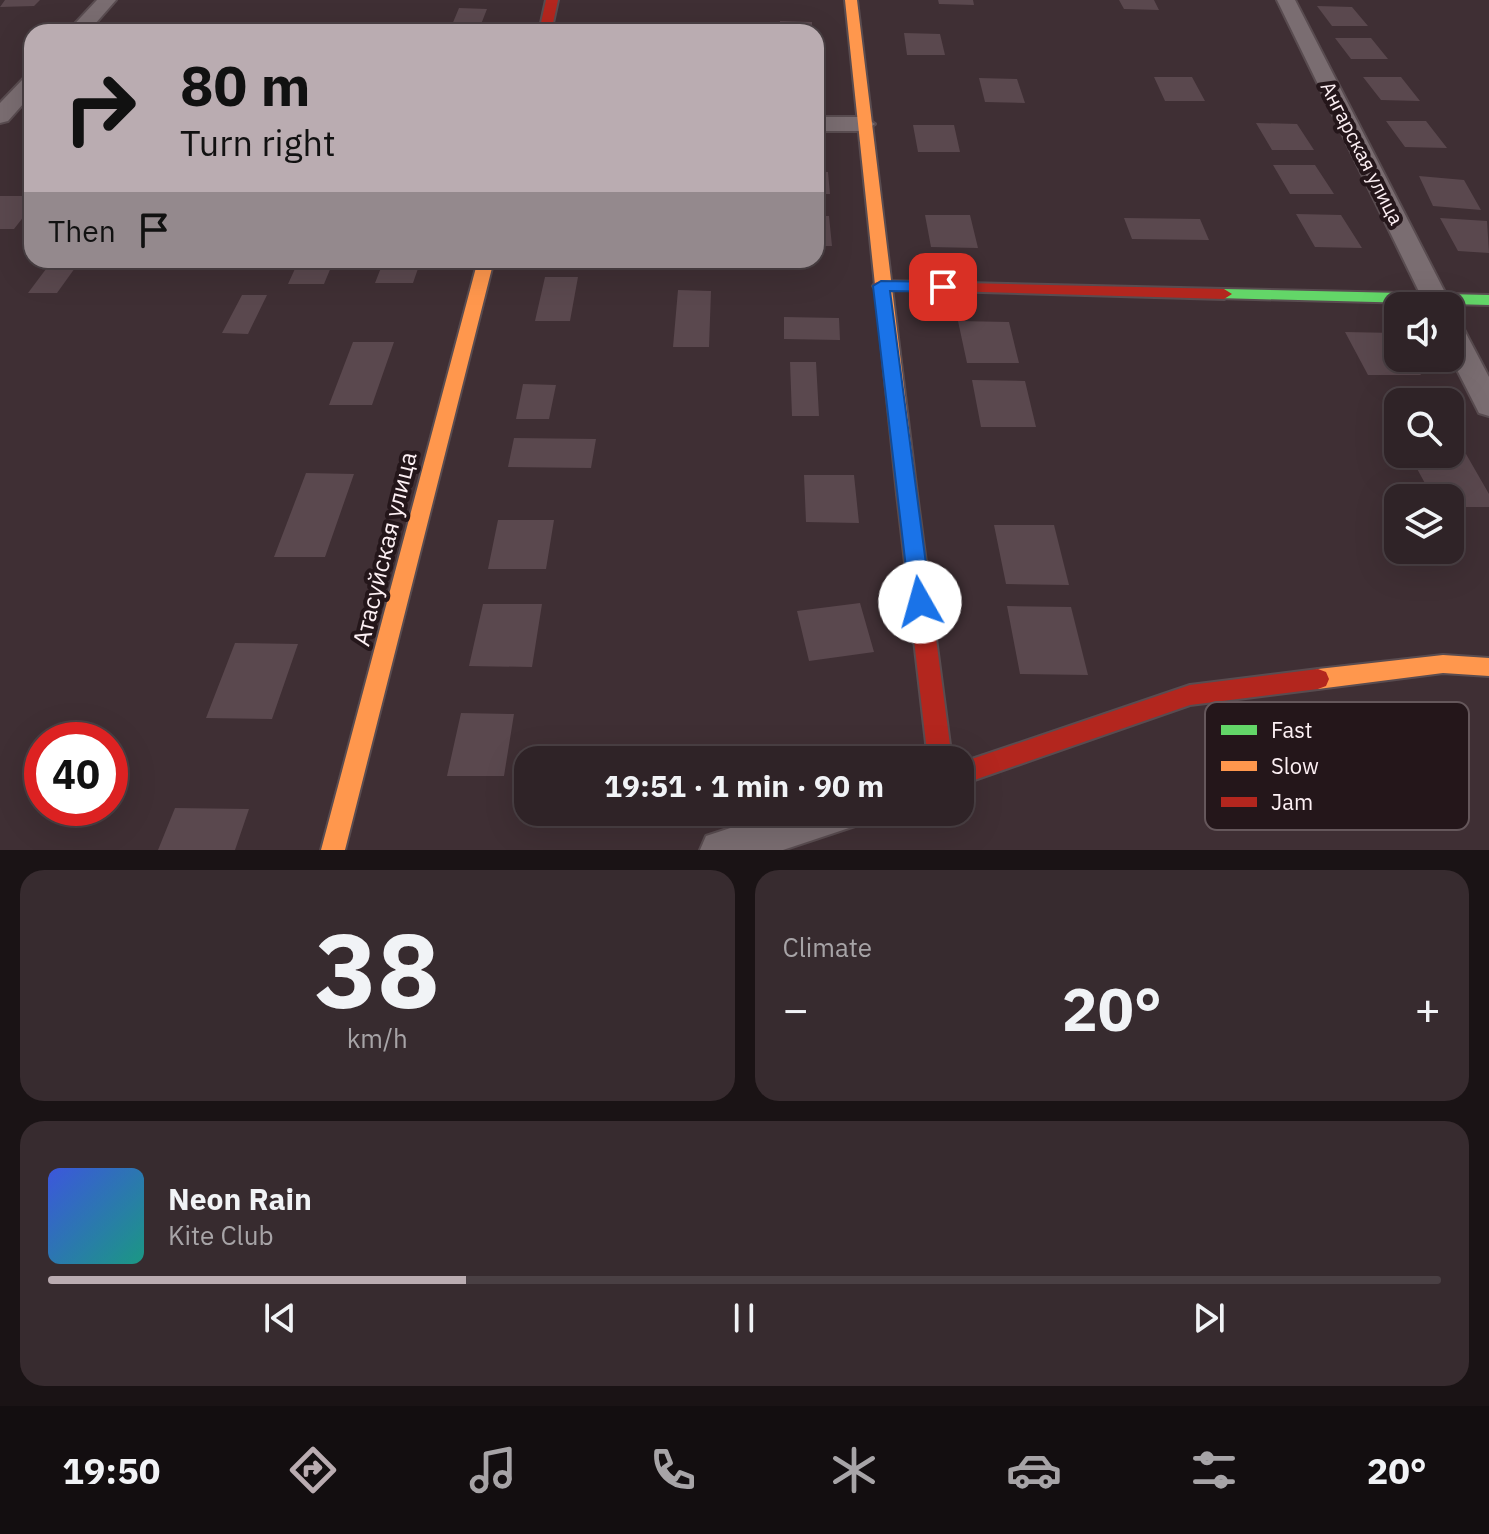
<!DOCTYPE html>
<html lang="en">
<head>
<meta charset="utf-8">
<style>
	:root { --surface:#2f2327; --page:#372b2f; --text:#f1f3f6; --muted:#a7a4a7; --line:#4a4044; --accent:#baacb1 }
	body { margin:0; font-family:"IBM Plex Sans",sans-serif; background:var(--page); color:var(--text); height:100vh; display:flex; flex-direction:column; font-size:30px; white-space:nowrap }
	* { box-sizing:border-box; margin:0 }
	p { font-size:26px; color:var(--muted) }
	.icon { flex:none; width:44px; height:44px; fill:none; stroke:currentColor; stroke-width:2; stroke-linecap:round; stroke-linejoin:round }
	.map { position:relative; height:850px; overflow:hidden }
	.drawer { display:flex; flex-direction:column; gap:20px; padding:20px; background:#1a1315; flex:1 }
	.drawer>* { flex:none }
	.guide { position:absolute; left:24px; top:24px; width:800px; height:244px; border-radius:24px; box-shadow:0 8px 32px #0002,0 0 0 2px var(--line); background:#baacb1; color:#111; overflow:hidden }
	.buttons { position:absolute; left:1384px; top:292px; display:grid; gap:16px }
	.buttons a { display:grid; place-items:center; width:80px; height:80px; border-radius:16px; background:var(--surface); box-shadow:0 8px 32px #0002,0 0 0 2px var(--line); font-size:40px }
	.speed { position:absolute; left:24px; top:722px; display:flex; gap:16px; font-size:40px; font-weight:700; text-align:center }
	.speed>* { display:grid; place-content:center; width:104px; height:104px; border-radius:50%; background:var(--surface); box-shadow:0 8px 32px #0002,0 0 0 2px var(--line); line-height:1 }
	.speed .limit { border:12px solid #d22; background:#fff; color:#111 }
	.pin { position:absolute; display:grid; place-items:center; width:68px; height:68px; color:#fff; margin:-34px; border-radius:16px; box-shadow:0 4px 12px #0006 }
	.me { position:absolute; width:88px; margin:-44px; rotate:353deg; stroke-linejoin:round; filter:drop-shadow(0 0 6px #0008) }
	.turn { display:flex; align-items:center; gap:28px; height:168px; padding:0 24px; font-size:36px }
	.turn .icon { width:104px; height:104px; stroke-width:2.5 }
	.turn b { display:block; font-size:56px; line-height:68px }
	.then { display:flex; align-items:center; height:76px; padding:0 24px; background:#0003; gap:16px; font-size:30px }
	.big { font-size:60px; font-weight:700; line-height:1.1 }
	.drawer .card { flex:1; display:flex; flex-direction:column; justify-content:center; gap:12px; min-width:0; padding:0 28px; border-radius:24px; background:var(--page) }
	.drawer .dial { align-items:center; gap:0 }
	.dial b { font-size:104px; line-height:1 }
	.song { display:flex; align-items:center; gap:24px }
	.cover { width:96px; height:96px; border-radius:12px; background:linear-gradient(135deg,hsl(230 70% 55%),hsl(170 70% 35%)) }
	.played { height:8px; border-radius:4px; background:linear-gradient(90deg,var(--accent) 30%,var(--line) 30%) }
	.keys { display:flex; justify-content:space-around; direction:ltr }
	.heat { display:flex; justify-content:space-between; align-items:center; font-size:44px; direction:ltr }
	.drawer .tiles { flex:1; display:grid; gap:20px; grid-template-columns:1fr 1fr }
	.card:last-child { grid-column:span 2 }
	.trip { position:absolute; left:514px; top:746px; width:460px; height:80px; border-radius:24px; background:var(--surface); box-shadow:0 8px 32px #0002,0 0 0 2px var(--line); font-weight:700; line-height:80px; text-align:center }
	.tab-bar { display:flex; height:128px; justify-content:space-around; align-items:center; background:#130e10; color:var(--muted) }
	.tab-bar .icon { width:56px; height:56px }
	.tab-bar .current { color:var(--accent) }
	.tab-bar b { font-size:36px; color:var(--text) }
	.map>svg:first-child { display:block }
	.building { fill:#5a484e }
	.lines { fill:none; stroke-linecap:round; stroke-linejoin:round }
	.street-casing { stroke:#594c50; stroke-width:4 }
	.fast-casing { stroke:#594c50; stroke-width:4 }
	.slow-casing { stroke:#594c50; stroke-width:4 }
	.jam-casing { stroke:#594c50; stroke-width:4 }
	.street { fill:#7a6d71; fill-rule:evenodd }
	.fast { fill:#63d668; fill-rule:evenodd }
	.slow { fill:#ff974d; fill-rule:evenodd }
	.jam { fill:#b3261e; fill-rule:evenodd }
	.route { fill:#1a73e8; stroke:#114b97; stroke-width:2 }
	.labels { text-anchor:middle; stroke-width:8; stroke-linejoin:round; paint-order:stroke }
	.far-street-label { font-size:20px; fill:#fdf0f4; stroke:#24161a }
	.street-label { font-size:24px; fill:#fdf0f4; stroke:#24161a }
	.key { fill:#24161a; stroke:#65575b; stroke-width:2 }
	.key-label { font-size:22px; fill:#fdf0f4 }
</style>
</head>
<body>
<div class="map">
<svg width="1489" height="850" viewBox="0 0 1489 850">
	<rect width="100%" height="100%" fill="#3f2f34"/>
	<!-- building -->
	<path class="building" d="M5,0H40L34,6L0,7Z
		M938,0H973L974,5L939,4Z
		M1119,0H1154L1159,10L1124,9Z
		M1317,6L1352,7L1368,26H1332Z
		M459,8L487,9L478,32H449Z
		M780,21L812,22V32H780Z
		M595,23H626L625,32H593Z
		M904,33L940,34L945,55H907Z
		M1335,38H1371L1388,59H1351Z
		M1154,77H1192L1205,101H1165Z
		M1363,77H1401L1420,101L1381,100Z
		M979,78L1017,79L1025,103L985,102Z
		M1386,121H1426L1447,148L1405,147Z
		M1256,123L1297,124L1314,150H1272Z
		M913,125H954L960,152H918Z
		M1273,165H1315L1334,194H1290Z
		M816,172H828L830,194H816Z
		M1419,176L1464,180L1481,210L1433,206Z
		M0,196H32V206L14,229H0Z
		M1296,214L1341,215L1362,248L1315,247Z
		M925,215H970L978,248L931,247Z
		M816,216H829L832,246H816Z
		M1124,218L1200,219L1209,240L1132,239Z
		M1440,218L1487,221L1489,253L1458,251Z
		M299,260H334L324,284H288Z
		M384,260H421L413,283H375Z
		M52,261H80L57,293H28Z
		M545,277H578L570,321H535Z
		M678,290L711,291L709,347H673Z
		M242,295H267L248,334L222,333Z
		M784,317L839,318L840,340L784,339Z
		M958,321L1009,322L1019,363H967Z
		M1345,332L1396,333L1398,358H1411L1421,375H1368Z
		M353,342H394L372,405H329Z
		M790,362H816L819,416H792Z
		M972,380L1025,381L1036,427H981Z
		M523,384L556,385L549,419H516Z
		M514,438L596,439L591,468L508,467Z
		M1409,454H1466L1489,494V507H1450V498H1433Z
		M306,473L354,474L325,557H274Z
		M804,475H854L859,523L806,522Z
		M498,520H554L546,569H488Z
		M994,525H1054L1069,585L1006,584Z
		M860,603L874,652L809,661L797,611Z
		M483,604H542L532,667L469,666Z
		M1007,606L1071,607L1088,675L1020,674Z
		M235,643L298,644L272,719L206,718Z
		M461,713L514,714L504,776H447Z
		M175,808L249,809L235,850H158Z"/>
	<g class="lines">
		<!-- street casing -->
		<g class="street-casing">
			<path id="street" d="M97,0H116L88,32H67Z
				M1277,0H1295L1452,306L1450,310V306H1426Z
				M32,75V94L8,121L0,123V103L25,77Z
				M816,117H864L875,124L864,131H816Z
				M1450,319L1460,322L1489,377V416L1479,413L1450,356Z
				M779,812H861L855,826L783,850H700L706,836Z"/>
		</g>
		<!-- fast casing -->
		<g class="fast-casing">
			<path id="fast" d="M1224,289L1489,295V305L1218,298L1216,294Z"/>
		</g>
		<!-- slow casing -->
		<g class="slow-casing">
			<path id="slow" d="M845,0H857L917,494L914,499H900L897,494Z
				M478,260H494L345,850H321Z
				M1443,655L1489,658V676L1443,673L1318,689L1310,686L1307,679L1310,672L1318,669Z"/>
		</g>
		<!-- jam casing -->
		<g class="jam-casing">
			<path id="jam" d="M546,0H558L551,32H539Z
				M881,281L1224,289L1232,294L1224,299L875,289L873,286L875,283Z
				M907,487L914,489L917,494L952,760H928L897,494L900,489Z
				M1318,669L1326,672L1329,679L1326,686L1318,689L1190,705L960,785V763L1190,685Z"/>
		</g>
		<!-- street -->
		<use href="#street" class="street"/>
		<!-- fast -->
		<use href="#fast" class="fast"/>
		<!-- slow -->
		<use href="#slow" class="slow"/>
		<!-- jam -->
		<use href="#jam" class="jam"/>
	</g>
	<!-- route -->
	<path class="route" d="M881,281L943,282L951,287L943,292L890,291L931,602L928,608L920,611L913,608L910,602L873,286Z"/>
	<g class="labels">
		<!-- far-street labels -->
		<g class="far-street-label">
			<text transform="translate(1362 153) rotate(63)" y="7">Ангарская улица</text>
		</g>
		<!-- street labels -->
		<g class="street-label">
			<text transform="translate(385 549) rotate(-76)" y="8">Атасуйская улица</text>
		</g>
	</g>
	<!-- legend -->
	<rect x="1205" y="702" width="264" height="128" rx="12" class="key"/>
	<rect x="1221" y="725" width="36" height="10" fill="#63d668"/>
	<rect x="1221" y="761" width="36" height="10" fill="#ff974d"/>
	<rect x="1221" y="797" width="36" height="10" fill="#b3261e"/>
	<g class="key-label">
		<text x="1271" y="738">Fast</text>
		<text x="1271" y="774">Slow</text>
		<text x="1271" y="810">Jam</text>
	</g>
</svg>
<div class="buttons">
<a><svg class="icon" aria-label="sound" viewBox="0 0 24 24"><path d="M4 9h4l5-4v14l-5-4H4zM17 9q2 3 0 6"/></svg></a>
<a><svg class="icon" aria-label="search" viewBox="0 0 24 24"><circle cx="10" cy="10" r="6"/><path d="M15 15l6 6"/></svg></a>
<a><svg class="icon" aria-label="layers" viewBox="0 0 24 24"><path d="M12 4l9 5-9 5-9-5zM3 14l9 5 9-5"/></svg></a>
</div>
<div class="speed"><div class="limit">40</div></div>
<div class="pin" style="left:943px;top:287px;background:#d93025"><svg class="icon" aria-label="arrive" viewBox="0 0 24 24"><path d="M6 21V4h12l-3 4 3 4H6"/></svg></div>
<svg class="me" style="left:920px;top:602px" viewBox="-20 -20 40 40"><circle r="19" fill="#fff"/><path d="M0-13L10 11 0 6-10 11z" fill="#1a73e8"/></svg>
<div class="trip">19:51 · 1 min · 90 m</div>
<div class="guide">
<div class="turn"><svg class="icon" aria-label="right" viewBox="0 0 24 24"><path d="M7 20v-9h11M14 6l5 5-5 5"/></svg><div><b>80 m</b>Turn right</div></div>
<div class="then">Then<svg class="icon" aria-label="arrive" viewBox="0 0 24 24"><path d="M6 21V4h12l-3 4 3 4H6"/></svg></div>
</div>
</div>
<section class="drawer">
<div class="tiles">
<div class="card dial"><b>38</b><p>km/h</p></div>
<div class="card"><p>Climate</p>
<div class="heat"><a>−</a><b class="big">20°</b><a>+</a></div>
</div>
<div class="card">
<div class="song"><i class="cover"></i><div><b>Neon Rain</b><p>Kite Club</p></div></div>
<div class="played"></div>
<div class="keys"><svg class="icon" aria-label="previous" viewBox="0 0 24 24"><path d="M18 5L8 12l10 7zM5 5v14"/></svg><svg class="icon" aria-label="pause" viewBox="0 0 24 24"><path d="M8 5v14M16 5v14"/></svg><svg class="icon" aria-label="next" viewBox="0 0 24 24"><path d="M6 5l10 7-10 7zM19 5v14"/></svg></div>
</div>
</div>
</section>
<nav class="tab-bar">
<b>19:50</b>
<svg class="icon current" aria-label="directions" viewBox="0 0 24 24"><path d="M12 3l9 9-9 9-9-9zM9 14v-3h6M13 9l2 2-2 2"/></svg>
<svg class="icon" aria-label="music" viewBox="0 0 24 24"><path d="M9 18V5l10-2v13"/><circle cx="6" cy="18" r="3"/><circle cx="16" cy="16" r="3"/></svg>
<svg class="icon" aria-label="phone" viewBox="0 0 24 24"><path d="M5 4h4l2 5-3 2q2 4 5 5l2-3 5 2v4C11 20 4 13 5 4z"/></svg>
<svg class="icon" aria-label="climate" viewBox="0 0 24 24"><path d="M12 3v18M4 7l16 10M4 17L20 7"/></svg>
<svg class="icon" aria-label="car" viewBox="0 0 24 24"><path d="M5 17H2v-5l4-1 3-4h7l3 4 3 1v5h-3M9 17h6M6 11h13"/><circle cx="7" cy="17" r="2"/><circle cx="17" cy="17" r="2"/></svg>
<svg class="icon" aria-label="filters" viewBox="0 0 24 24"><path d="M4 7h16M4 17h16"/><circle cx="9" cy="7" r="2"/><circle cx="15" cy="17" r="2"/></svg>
<b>20°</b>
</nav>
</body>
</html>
